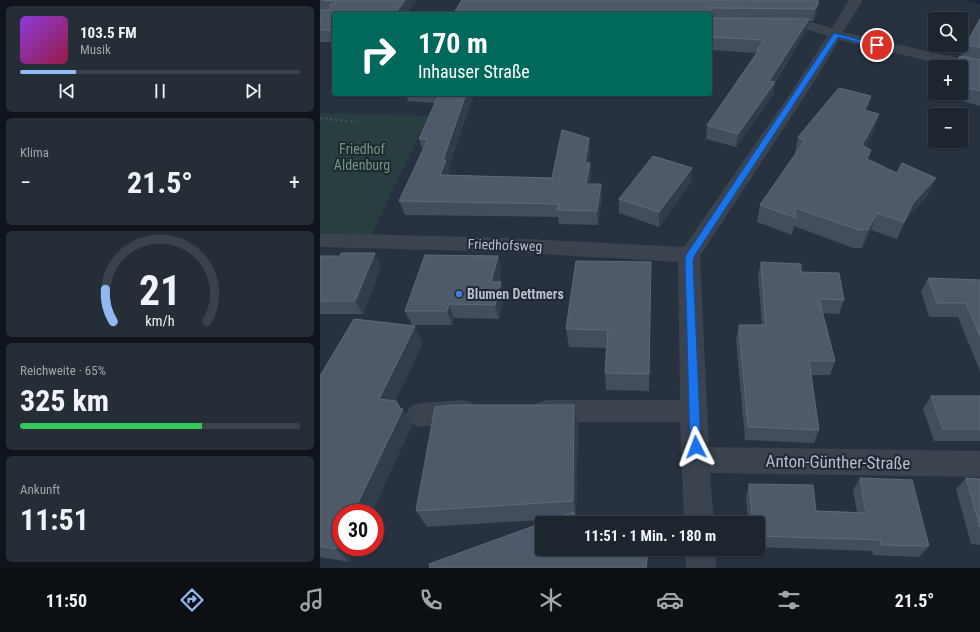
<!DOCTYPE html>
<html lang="de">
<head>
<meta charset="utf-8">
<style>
	:root { --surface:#1d252f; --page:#252d37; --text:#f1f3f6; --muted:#a0a5aa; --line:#3b424b; --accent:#92b8f4 }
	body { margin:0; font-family:"Roboto Condensed",sans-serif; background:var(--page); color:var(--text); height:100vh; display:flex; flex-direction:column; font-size:15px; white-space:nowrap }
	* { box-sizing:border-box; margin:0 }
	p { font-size:13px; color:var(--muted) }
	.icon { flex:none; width:22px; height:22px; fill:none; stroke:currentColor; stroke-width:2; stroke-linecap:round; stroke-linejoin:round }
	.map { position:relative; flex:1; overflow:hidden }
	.drawer { display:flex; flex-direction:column; gap:6px; padding:6px; background:#10141a; width:320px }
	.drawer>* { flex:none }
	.guide { position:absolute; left:12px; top:12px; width:380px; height:84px; border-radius:4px; box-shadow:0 1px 3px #0004,0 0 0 1px var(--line); background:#00695c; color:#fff; overflow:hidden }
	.fabs { position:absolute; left:608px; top:12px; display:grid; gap:8px }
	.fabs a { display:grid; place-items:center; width:40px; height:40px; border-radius:4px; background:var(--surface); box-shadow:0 1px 3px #0004,0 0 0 1px var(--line); font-size:20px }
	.speed { position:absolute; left:12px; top:504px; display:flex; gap:8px; font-size:20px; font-weight:700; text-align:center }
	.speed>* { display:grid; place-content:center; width:52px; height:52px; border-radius:50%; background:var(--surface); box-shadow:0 1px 3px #0004,0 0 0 1px var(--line); line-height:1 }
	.speed .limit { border:6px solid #d22; background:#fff; color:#111 }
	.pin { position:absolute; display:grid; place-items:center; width:34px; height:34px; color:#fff; margin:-17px; border:2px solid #fff; border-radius:50%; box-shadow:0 1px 4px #0007 }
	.me { position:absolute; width:44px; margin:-22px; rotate:357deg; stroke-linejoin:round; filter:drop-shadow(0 0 3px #0008) }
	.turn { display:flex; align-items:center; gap:14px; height:84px; padding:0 20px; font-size:18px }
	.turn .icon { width:52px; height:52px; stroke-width:2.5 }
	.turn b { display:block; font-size:28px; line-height:34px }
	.big { font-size:30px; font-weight:700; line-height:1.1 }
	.drawer .card { flex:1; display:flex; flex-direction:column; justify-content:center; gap:6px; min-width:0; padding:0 14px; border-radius:6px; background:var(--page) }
	.drawer .dial { align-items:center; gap:0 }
	.dial svg { height:104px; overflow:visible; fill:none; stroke:var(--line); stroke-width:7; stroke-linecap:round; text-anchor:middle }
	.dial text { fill:var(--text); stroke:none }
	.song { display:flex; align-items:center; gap:12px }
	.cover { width:48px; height:48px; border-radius:6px; background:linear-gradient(135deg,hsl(270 70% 55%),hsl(340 70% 35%)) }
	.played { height:4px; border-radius:2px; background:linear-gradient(90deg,var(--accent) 20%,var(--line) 20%) }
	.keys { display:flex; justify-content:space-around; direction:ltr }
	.heat { display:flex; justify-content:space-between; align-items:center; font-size:22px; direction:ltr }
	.charge { height:6px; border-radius:3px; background:linear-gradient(90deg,#34c759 65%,var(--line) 0) }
	.trip { position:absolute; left:215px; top:516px; width:230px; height:40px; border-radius:4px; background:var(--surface); box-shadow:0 1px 3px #0004,0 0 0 1px var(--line); font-weight:700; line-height:40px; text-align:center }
	.menu { display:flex; height:64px; justify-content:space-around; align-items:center; background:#0c0f13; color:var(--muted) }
	.menu .icon { width:28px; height:28px }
	.menu .active { color:var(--accent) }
	.menu b { font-size:18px; color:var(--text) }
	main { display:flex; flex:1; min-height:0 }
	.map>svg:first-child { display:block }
	.green { fill:#293e40 }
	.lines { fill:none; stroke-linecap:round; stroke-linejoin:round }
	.stream { fill:#1a283d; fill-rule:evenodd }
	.path-far1 { stroke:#425658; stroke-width:1.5; stroke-dasharray:2 2; stroke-linecap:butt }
	.path { stroke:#425658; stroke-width:2; stroke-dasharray:2.5 2.5; stroke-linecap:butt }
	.minor { fill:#3b434f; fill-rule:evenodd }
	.wall { fill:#424d5d }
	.shaded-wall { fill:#323d4c }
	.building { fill:#4e5a69; stroke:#5f6978 }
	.route { fill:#1a73e8; stroke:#114b97 }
	.shop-dot { fill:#3f7fe0; stroke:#1f2834; stroke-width:1.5 }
	.labels { text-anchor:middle; stroke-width:4; stroke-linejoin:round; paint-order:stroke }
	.park-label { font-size:14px; fill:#6f9a79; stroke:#1f2834 }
	.street-label { font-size:14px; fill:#b7beca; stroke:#1f2834 }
	.poi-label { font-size:14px; font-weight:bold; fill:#b7beca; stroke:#1f2834; text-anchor:start }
	.near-street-label { font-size:17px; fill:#b7beca; stroke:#1f2834 }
</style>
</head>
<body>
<main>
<section class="drawer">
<div class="card">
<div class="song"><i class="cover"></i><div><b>103.5 FM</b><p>Musik</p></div></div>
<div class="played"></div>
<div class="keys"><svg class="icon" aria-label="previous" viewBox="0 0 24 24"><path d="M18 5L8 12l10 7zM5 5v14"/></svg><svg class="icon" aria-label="pause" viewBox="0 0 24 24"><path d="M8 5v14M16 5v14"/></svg><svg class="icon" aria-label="next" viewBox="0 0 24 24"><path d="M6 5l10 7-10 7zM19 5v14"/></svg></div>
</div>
<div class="card"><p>Klima</p>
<div class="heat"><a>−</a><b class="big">21.5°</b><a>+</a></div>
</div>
<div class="card dial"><svg viewBox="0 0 100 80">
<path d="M14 69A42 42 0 1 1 86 69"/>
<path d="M14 69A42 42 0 0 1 8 44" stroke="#92b8f4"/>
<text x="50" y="56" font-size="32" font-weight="700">21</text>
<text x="50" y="72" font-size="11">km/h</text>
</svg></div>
<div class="card"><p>Reichweite · 65%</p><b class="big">325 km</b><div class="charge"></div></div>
<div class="card"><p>Ankunft</p><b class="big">11:51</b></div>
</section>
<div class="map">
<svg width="660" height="568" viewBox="0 0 660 568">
	<rect width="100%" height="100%" fill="#27313f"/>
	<!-- green -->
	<path class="green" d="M0,113L108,116L52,234L0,233Z"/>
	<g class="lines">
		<!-- stream -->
		<path class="stream" d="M648,0H660V4L649,1Z"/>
		<!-- path-far1 -->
		<path class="path-far1" d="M86,12L137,14"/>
		<!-- path -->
		<path class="path" d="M0,118L36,122"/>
		<!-- minor -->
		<path class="minor" d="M529,0H543L523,32L660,63V73L519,40L490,88L380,256L389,447L660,451V477L390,473L394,523H364L360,422H226L217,419L213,411L217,403L226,400H360L358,262L188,252L0,247V233L188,238L364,247L474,88L507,36L490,30H457L452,29L450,26L452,23L457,22H491L512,28Z
			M144,400L153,403L157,411L153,419L144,422L99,427L90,423L86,415L90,407L99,403Z
			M365,549H395L396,568H366Z"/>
	</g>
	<!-- wall -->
	<path class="wall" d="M0,0H96L14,14V42H0Z
		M498,0L496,16L493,21H488L486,31L455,82L453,95L416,147L386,139L387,125L436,54V53L390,50V14H133Z
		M660,19V106L621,95L622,93H641L642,56L646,44Z
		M86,94H154L128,169L130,174L129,175L232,178L270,151L268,163H270L271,177L270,184H281L282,198L278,225L239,224L238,217L85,215L79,201L103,151L99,139L115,103L88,101Z
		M551,96L547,111L554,131L545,147L548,160L608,195L586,220L577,239L551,230L542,248H533L474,226L472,235L437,222L440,205L475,154L478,137Z
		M372,168L371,182L339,227L299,213V199Z
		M0,256H20L61,267L43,314H0Z
		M178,256L181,270L179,282L184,296L179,319L134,318L132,325H92L85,311Z
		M331,262L329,391L286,390L285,373L286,348L249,347L246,329Z
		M441,262L481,272L524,300L519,314L503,313L515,361L510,375H491L499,430L494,443L425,440L416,339L419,325H442L438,276Z
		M608,278L660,280V371L638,317H609L601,292Z
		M103,343L75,401L92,425L29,562L0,557V376Z
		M611,396H660V441H614L603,409Z
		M258,424L256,517H255L256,521L222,523L235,519L107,527L96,511Z
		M540,478L609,546L599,557L553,555L552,551L438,547V523H428L426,496L429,484L496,511L537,512L533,490Z
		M646,478L660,479V545L651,544L636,489Z"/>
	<!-- shaded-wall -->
	<path class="shaded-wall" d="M85,0H96L87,14H75Z
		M498,4L496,16L493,21L495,9Z
		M489,19L486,31L452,85L455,82L453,95L416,147L418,134L449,81Z
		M146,94H154L128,169L130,174L124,189L120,175L123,160Z
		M551,96L546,113L544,110Z
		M559,114L554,131L537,162L542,145Z
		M269,138L270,151L266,176L265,163Z
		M270,163L271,177L268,198L266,184Z
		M372,168L371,182L339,227V212Z
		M616,178L608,195L586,220L577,239L593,203Z
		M281,184L282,198L278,225L277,211Z
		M557,213L551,230L542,248L548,230Z
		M55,253L61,267L43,314L35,301Z
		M178,256L181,270L175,296L171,282Z
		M181,282L184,296L179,319L175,305Z
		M129,304L134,318L132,325L127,311Z
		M95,326L103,343L68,415L59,399Z
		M76,401L82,411L83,409L92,425L52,513H33Z
		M254,405L258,424L256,517L253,501Z
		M254,512L256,523L253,521Z
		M21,539V547H36L29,562L16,549Z
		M328,549H329L327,568H326Z"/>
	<!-- building -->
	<path class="building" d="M2,0H85L75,14H14V30H0V10H10L11,4L15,3V1Z
		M142,0H498V4L495,9L390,8V14H133Z
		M390,17L391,18L489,19L449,81L455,82L418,134L387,125L439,50H437L444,40L390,37Z
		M660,19V48L646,44Z
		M640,56L660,60V91L641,86V67H634Z
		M519,88L551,96L544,110L559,114L542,145L551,150L547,159L577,173L582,163L616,178L593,203L584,222L557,213L548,230H539L475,208L476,218L440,205L485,140L478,137Z
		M119,94H146L123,160H126L120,175L232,178L242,130L269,138L265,163H270L266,184H281L277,211L237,210L239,204L79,201L108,139H99Z
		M333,156L372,168L339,212L299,199Z
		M21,253H55L35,301H0V256H20Z
		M105,255L178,256L171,282H181L175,305L129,304L127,311H85Z
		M256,261L331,262L329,374L285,373L288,330L246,329Z
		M441,262L481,264V272L519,273L524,300L499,299L515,361H489L499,430L428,427L419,325H446Z
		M608,278L660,280V336L646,303H617Z
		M34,319L95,326L59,399L76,401L80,408L83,409L33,513H21V539L16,549L0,546V376Z
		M611,396H660V429H623Z
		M134,405H254L253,501L96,511L115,407Z
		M540,478L592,480L609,546L561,545L560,540L438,536V523H433L429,484L493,485L496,511L546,513Z
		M646,478L660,479V527Z
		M254,512L253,521L280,523H222Z
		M222,523V549H328L326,568H110L109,564Z"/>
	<!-- route -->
	<path class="route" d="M514,33L560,45L557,47L518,37L375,255L373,261L381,447L379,451L376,453L372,451L370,447L365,261L366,255Z"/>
	<!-- markers -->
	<circle class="shop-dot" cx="139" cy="294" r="4"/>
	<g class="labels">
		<!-- park labels -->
		<g class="park-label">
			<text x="42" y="154">Friedhof<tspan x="42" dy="16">Aldenburg</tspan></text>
		</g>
		<!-- street labels -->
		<g class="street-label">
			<text transform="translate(185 245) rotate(2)" y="5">Friedhofsweg</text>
		</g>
		<!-- poi labels -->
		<g class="poi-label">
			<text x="147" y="299">Blumen Dettmers</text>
		</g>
		<!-- near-street labels -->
		<g class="near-street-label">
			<text transform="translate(518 462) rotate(1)" y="6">Anton-Günther-Straße</text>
		</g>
	</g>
</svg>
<div class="fabs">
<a><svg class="icon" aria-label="search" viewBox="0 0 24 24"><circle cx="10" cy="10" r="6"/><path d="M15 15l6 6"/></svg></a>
<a>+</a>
<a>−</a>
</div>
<div class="speed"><div class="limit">30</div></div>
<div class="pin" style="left:557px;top:45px;background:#d93025"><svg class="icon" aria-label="arrive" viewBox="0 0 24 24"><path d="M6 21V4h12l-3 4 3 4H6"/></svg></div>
<svg class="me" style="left:376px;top:447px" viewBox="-20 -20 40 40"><path d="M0-17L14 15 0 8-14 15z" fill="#1a73e8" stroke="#fff" stroke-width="4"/></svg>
<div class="trip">11:51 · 1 Min. · 180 m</div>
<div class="guide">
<div class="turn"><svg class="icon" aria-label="right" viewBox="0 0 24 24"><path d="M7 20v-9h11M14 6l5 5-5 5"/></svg><div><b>170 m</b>Inhauser Straße</div></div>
</div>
</div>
</main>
<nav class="menu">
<b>11:50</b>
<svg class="icon active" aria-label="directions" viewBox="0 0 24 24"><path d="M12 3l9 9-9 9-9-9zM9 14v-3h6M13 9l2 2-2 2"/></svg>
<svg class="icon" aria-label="music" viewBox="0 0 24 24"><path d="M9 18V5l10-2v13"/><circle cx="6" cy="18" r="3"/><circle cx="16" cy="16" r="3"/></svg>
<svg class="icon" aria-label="phone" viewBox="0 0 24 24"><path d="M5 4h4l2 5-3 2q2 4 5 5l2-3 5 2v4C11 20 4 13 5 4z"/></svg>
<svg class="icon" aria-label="climate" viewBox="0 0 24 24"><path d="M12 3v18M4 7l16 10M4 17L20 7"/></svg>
<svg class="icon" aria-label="car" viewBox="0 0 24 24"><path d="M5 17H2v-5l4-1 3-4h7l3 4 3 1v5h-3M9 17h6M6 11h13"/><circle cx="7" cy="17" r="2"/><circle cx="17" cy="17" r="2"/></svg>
<svg class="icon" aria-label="filters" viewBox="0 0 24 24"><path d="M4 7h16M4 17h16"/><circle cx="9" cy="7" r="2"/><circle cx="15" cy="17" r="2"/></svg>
<b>21.5°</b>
</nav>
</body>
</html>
